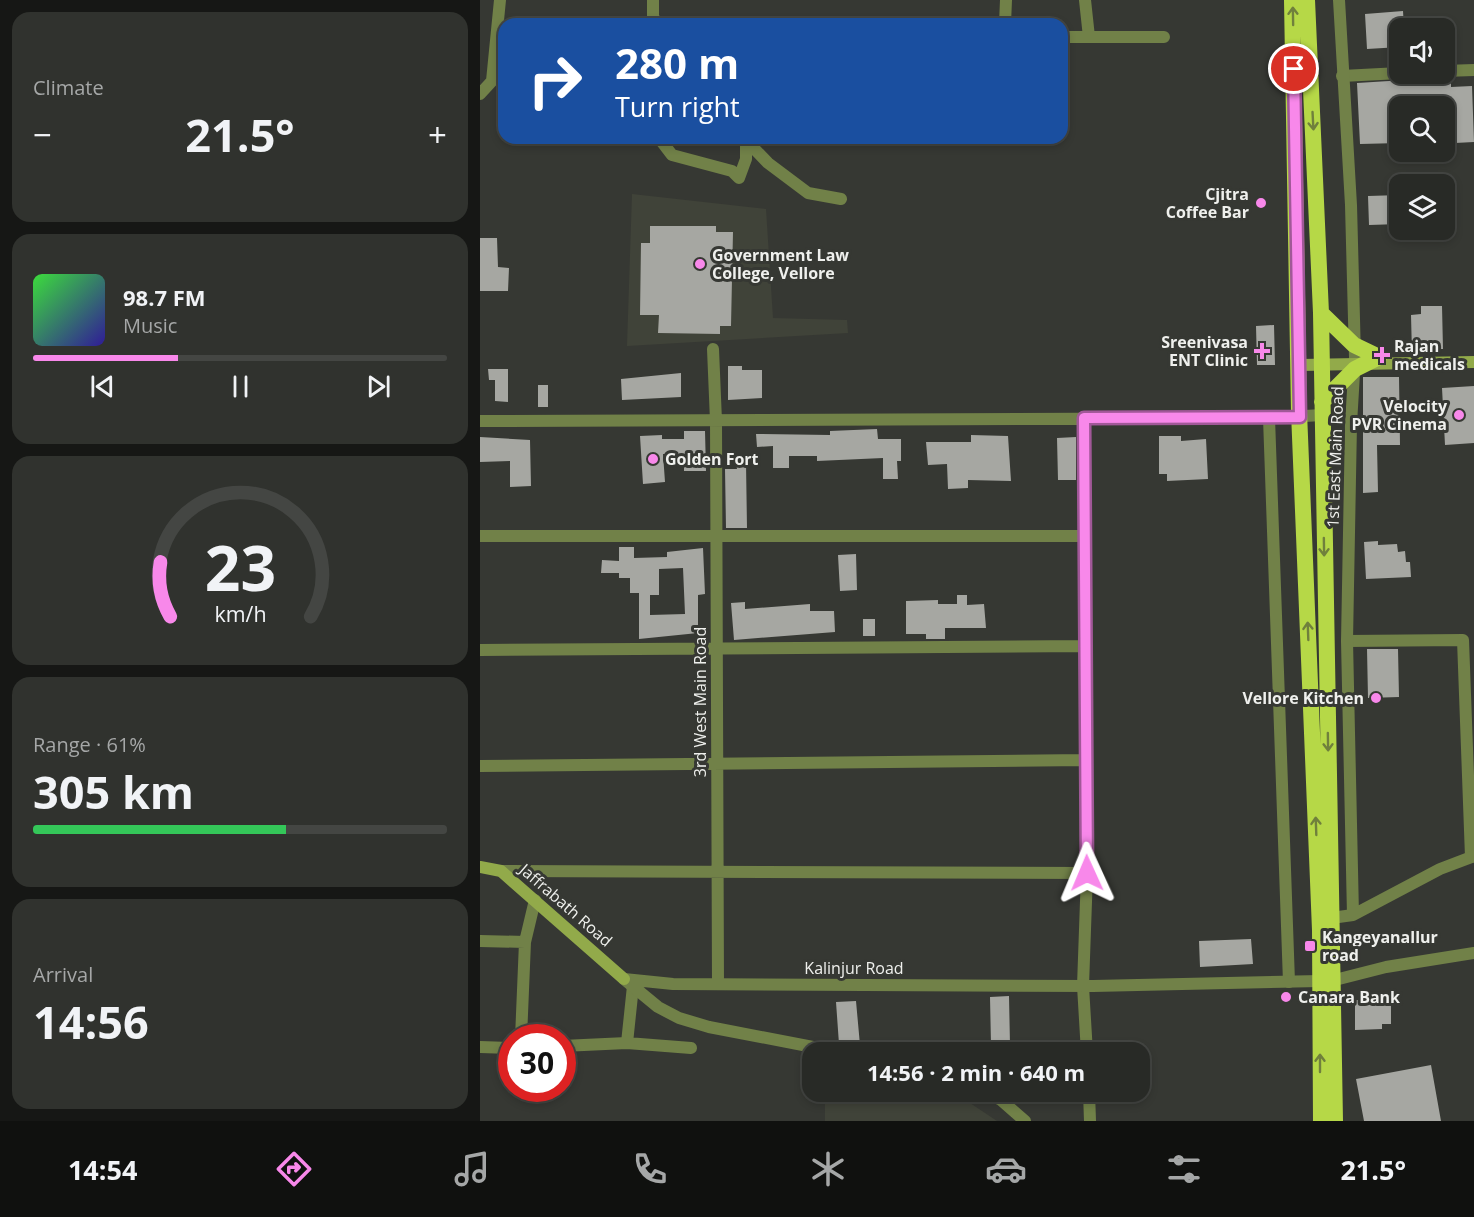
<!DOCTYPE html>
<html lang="en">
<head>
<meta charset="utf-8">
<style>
	:root { --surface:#282a26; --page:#30322e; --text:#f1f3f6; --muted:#a5a7a7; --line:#444643; --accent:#f888ea }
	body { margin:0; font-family:"Open Sans",sans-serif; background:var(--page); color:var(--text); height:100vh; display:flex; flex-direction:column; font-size:22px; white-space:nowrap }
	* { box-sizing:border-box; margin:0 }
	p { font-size:20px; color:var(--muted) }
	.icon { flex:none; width:33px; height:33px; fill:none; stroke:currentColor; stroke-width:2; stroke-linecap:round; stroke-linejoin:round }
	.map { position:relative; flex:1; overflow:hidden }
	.side { display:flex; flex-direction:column; gap:12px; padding:12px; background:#161715; width:480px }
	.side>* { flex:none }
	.top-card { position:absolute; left:18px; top:18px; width:570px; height:126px; border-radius:18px; box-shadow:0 3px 9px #0003,0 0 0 2px var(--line); background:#1a4fa0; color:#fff; overflow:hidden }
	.tools { position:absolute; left:909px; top:18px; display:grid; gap:12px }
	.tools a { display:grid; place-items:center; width:66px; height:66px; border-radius:12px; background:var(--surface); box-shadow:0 3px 9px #0003,0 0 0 2px var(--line); font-size:30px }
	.speed { position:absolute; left:18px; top:1024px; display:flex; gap:12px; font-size:30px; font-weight:700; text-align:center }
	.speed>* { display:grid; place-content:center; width:78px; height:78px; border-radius:50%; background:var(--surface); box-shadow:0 3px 9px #0003,0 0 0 2px var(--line); line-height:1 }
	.speed .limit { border:9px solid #d22; background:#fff; color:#111 }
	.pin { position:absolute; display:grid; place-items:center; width:51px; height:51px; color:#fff; margin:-26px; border:3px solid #fff; border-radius:50%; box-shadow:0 2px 6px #0007 }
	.me { position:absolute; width:66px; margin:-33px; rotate:359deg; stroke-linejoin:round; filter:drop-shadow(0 0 4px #0008) }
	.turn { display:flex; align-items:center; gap:21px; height:126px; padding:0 18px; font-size:27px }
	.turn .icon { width:78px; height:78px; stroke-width:2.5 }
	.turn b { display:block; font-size:42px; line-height:51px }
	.big { font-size:45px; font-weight:700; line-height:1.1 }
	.side .tile { flex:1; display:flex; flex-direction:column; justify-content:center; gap:9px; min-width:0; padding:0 21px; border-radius:18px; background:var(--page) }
	.side .dial { align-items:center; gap:0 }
	.dial svg { height:156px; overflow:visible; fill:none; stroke:var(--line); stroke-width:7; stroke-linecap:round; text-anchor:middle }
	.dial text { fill:var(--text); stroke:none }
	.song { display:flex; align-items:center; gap:18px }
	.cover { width:72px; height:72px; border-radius:9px; background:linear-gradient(135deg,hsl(120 70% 55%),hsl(250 70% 35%)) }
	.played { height:6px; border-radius:3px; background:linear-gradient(90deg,var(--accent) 35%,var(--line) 35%) }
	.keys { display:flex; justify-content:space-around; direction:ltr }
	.heat { display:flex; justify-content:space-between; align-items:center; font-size:33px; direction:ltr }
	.charge { height:9px; border-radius:4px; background:linear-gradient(90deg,#34c759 61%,var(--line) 0) }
	.trip { position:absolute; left:322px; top:1042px; width:348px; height:60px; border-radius:18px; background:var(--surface); box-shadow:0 3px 9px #0003,0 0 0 2px var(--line); font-weight:700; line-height:60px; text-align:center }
	.tabs { display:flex; height:96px; justify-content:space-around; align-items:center; background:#10110f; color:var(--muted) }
	.tabs .icon { width:42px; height:42px }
	.tabs .current { color:var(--accent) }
	.tabs b { font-size:27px; color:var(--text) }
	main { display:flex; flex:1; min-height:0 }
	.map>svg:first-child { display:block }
	.built { fill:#404339 }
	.building { fill:#a6a7a2; fill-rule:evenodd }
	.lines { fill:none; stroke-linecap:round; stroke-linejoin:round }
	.minor { stroke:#718148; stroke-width:12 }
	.tertiary { stroke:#718148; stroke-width:12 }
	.secondary { stroke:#92aa4a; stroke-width:12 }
	.trunk { stroke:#b6d847; stroke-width:16 }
	.oneway { stroke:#70803c }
	.route-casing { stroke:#a15898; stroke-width:15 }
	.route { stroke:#f888ea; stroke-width:10 }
	.poi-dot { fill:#f888ea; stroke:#363833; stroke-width:2 }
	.labels { text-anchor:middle; stroke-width:6; stroke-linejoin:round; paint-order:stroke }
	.poi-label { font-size:16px; font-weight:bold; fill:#eff0ed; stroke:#363833; text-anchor:start }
	.street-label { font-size:16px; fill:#eff0ed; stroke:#363833 }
</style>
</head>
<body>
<main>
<section class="side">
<div class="tile"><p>Climate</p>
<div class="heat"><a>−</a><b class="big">21.5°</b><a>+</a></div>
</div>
<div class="tile">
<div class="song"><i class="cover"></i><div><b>98.7 FM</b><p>Music</p></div></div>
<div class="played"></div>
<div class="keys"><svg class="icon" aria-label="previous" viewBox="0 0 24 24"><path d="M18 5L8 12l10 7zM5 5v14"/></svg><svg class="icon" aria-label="pause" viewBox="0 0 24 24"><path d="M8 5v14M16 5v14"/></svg><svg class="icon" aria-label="next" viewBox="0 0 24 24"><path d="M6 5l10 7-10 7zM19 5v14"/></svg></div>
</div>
<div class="tile dial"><svg viewBox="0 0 100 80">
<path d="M14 69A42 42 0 1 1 86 69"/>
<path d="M14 69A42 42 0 0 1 9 41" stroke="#f888ea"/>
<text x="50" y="56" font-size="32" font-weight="700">23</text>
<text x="50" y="72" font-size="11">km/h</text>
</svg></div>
<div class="tile"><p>Range · 61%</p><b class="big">305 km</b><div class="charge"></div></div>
<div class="tile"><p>Arrival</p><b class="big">14:56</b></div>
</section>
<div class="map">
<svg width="994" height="1121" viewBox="0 0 994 1121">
	<rect width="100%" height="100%" fill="#363833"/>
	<!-- built -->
	<path class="built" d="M152,194L286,209L293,318L367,320L368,333L147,346Z
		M345,1092H450L481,1097L517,1121H345Z"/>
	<!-- building -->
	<path class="building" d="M923,11L924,28H920V47L887,49L885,14Z
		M925,80V84L971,82V87L992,86L994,142L975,143L974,138H964V106H920V143L880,144L877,83Z
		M920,195V224L889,225L888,196Z
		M170,226H236V232H253L251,326H240V334L178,333L179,315H160L161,243H170Z
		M0,238H17L18,267L29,268L28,291H0Z
		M941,306H962L963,349H948V354H932L931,315L941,314Z
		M794,325L795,365H777L776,326Z
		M248,366H262V370H282V398L248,400Z
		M8,369H28V402L15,401V380H9Z
		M201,373V397L142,400L141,379Z
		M883,377H919L920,445H897L898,492L883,493Z
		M58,385H68V407H58Z
		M994,386V443L965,445L962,388Z
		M397,429L398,439H421V461H417L418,479H403V458L337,461V456H309V468H293V446L277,447L276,434L350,435V431Z
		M204,431H225L226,471H204V454H183L185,482L163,484L160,436L182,435V439H204Z
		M491,435L528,436L531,481L488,480V488L468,489L467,464L448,465L446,442H491Z
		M679,436H701V441L726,439L728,479L687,481V474H679Z
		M0,437L50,440L51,486L30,487V461L0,462Z
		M596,437V480H578L577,438Z
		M256,463H266L267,528H246L245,469H257Z
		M898,541V545L917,544L918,552L925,551L926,562H930L931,577L886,579L884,542Z
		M139,547H154V558L187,557V552L223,548L225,594L218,595V633L159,639V593H150V578H139V573H121L122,560L139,561ZM203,568L205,614L170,615V595H179V569Z
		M376,554L377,590L360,591L358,555Z
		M477,595H487V605L504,604L506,628H465V639H446V634H426V601L458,600V604H477Z
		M265,602V609L330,604V611H354L355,632L254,640L251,603Z
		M383,619H395V636H383Z
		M887,649H918L919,697L888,698Z
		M771,939L773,964L720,967L719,941Z
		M529,996L530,1045H511L510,997Z
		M875,1000H911V1024H902V1029L875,1030Z
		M376,1001L380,1045L359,1044L356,1002Z
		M951,1065L961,1121H884L876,1079Z"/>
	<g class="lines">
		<!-- minor -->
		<path class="minor" d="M173,0V17L178,24
			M605,0L609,37
			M525,24L526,0
			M582,37H684
			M964,71L994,70
			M862,76L920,73
			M0,94L12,81L20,0
			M179,138L192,155L252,171L259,178L266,159V138
			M266,140L288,163L328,193L361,199
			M233,349L236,421L238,984
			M789,418L809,982
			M604,419L607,873L603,986L607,1053
			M0,421L789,418L842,415
			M0,536H605
			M867,641L983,640L991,857
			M0,650L606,646
			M0,766L605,760
			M21,871L607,873
			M0,941L45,942
			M847,982L906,967L994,953
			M41,1038L45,942L55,900
			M147,1043L211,1048
			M82,1046L147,1043L153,986
			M0,1047L32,1048
			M609,1092L610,1121"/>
		<!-- tertiary -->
		<path class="tertiary" d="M859,0L871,205L875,357L871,424L867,641L873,915
			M844,919L873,915L960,869L994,856
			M364,1053L229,1027L199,1018L178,1007L144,979L193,984L613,986L840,981
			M506,1092L521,1100L545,1121"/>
		<!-- secondary -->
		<path class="secondary" d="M820,365L994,362
			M0,867L21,871L144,979"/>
		<!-- trunk -->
		<path class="trunk" d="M812,0L819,412L840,930L841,1121
			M827,0L841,313L855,1121
			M841,313L874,345L899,357
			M842,402L875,369L899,357"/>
	</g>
	<!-- one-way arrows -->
	<defs><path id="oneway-shaft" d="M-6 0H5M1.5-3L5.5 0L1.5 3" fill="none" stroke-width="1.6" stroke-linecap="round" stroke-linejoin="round" transform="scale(1.5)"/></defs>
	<g class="oneway">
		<use href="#oneway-shaft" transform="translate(813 16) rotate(-91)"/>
		<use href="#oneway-shaft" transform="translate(833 121) rotate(87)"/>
		<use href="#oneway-shaft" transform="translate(844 547) rotate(89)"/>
		<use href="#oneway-shaft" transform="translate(828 631) rotate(-92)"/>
		<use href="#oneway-shaft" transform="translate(848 742) rotate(89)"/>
		<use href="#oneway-shaft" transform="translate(836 826) rotate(-92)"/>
		<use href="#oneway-shaft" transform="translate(840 1063) rotate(-90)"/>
	</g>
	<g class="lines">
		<!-- route casing -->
		<g class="route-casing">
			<path id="route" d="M607,873L604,418L820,417L814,69"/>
		</g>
		<!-- route -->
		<use href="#route" class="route"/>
	</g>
	<!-- markers -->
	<g class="poi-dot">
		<circle cx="781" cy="203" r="6"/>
		<circle cx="220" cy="264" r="6"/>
		<path d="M779 342h6v6h6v6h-6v6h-6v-6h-6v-6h6z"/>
		<path d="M899 346h6v6h6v6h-6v6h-6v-6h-6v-6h6z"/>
		<circle cx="979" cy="415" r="6"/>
		<circle cx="173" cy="459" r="6"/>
		<circle cx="896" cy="698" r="6"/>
		<rect x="824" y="940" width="12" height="12" rx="3"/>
		<circle cx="806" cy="997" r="6"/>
	</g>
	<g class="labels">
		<!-- poi labels -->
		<g class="poi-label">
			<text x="769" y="200" text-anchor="end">Cjitra<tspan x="769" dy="18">Coffee Bar</tspan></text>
			<text x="232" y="261">Government Law<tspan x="232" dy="18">College, Vellore</tspan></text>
			<text x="768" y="348" text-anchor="end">Sreenivasa<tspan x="768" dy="18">ENT Clinic</tspan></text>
			<text x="914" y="352">Rajan<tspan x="914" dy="18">medicals</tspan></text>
			<text x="967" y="412" text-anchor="end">Velocity<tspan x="967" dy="18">PVR Cinema</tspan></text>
			<text x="185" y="465">Golden Fort</text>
			<text x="884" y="704" text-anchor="end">Vellore Kitchen</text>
			<text x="842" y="943">Kangeyanallur<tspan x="842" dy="18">road</tspan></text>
			<text x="818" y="1003">Canara Bank</text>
		</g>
		<!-- street labels -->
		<g class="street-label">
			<text transform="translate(855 457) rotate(-88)" y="6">1st East Main Road</text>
			<text transform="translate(220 702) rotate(-90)" y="6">3rd West Main Road</text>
			<text transform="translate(86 905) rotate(41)" y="6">Jaffrabath Road</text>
			<text x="374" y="974">Kalinjur Road</text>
		</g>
	</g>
</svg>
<div class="tools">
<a><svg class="icon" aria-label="sound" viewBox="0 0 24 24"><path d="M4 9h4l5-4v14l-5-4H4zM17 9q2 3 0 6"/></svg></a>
<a><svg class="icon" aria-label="search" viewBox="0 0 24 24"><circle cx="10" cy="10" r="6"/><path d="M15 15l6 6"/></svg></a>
<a><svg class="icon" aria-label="layers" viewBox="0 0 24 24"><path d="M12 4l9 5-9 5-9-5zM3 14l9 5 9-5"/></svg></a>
</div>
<div class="speed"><div class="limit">30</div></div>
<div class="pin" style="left:814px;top:69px;background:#d93025"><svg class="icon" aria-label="arrive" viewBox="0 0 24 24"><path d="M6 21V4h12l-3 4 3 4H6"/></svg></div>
<svg class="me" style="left:607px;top:873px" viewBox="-20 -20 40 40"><path d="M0-17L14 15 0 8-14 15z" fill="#f888ea" stroke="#fff" stroke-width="4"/></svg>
<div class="trip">14:56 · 2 min · 640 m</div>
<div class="top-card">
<div class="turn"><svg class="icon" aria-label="right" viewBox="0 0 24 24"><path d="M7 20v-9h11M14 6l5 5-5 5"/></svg><div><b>280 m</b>Turn right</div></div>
</div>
</div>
</main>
<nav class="tabs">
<b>14:54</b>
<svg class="icon current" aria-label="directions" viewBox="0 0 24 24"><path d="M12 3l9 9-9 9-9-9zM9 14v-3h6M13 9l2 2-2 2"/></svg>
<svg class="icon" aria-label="music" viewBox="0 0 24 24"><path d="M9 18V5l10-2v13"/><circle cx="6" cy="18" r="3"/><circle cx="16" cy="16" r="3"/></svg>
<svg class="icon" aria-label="phone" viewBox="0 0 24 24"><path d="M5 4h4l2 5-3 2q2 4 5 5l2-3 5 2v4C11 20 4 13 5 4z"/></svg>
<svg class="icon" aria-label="climate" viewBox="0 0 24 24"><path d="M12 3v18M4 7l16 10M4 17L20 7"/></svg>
<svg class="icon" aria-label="car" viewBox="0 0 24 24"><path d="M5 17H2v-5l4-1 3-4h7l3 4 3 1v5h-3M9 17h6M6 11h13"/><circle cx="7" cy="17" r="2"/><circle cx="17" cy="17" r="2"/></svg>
<svg class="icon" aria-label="filters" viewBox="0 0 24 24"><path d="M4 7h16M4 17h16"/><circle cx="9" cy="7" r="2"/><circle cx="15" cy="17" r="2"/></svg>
<b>21.5°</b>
</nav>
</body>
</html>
